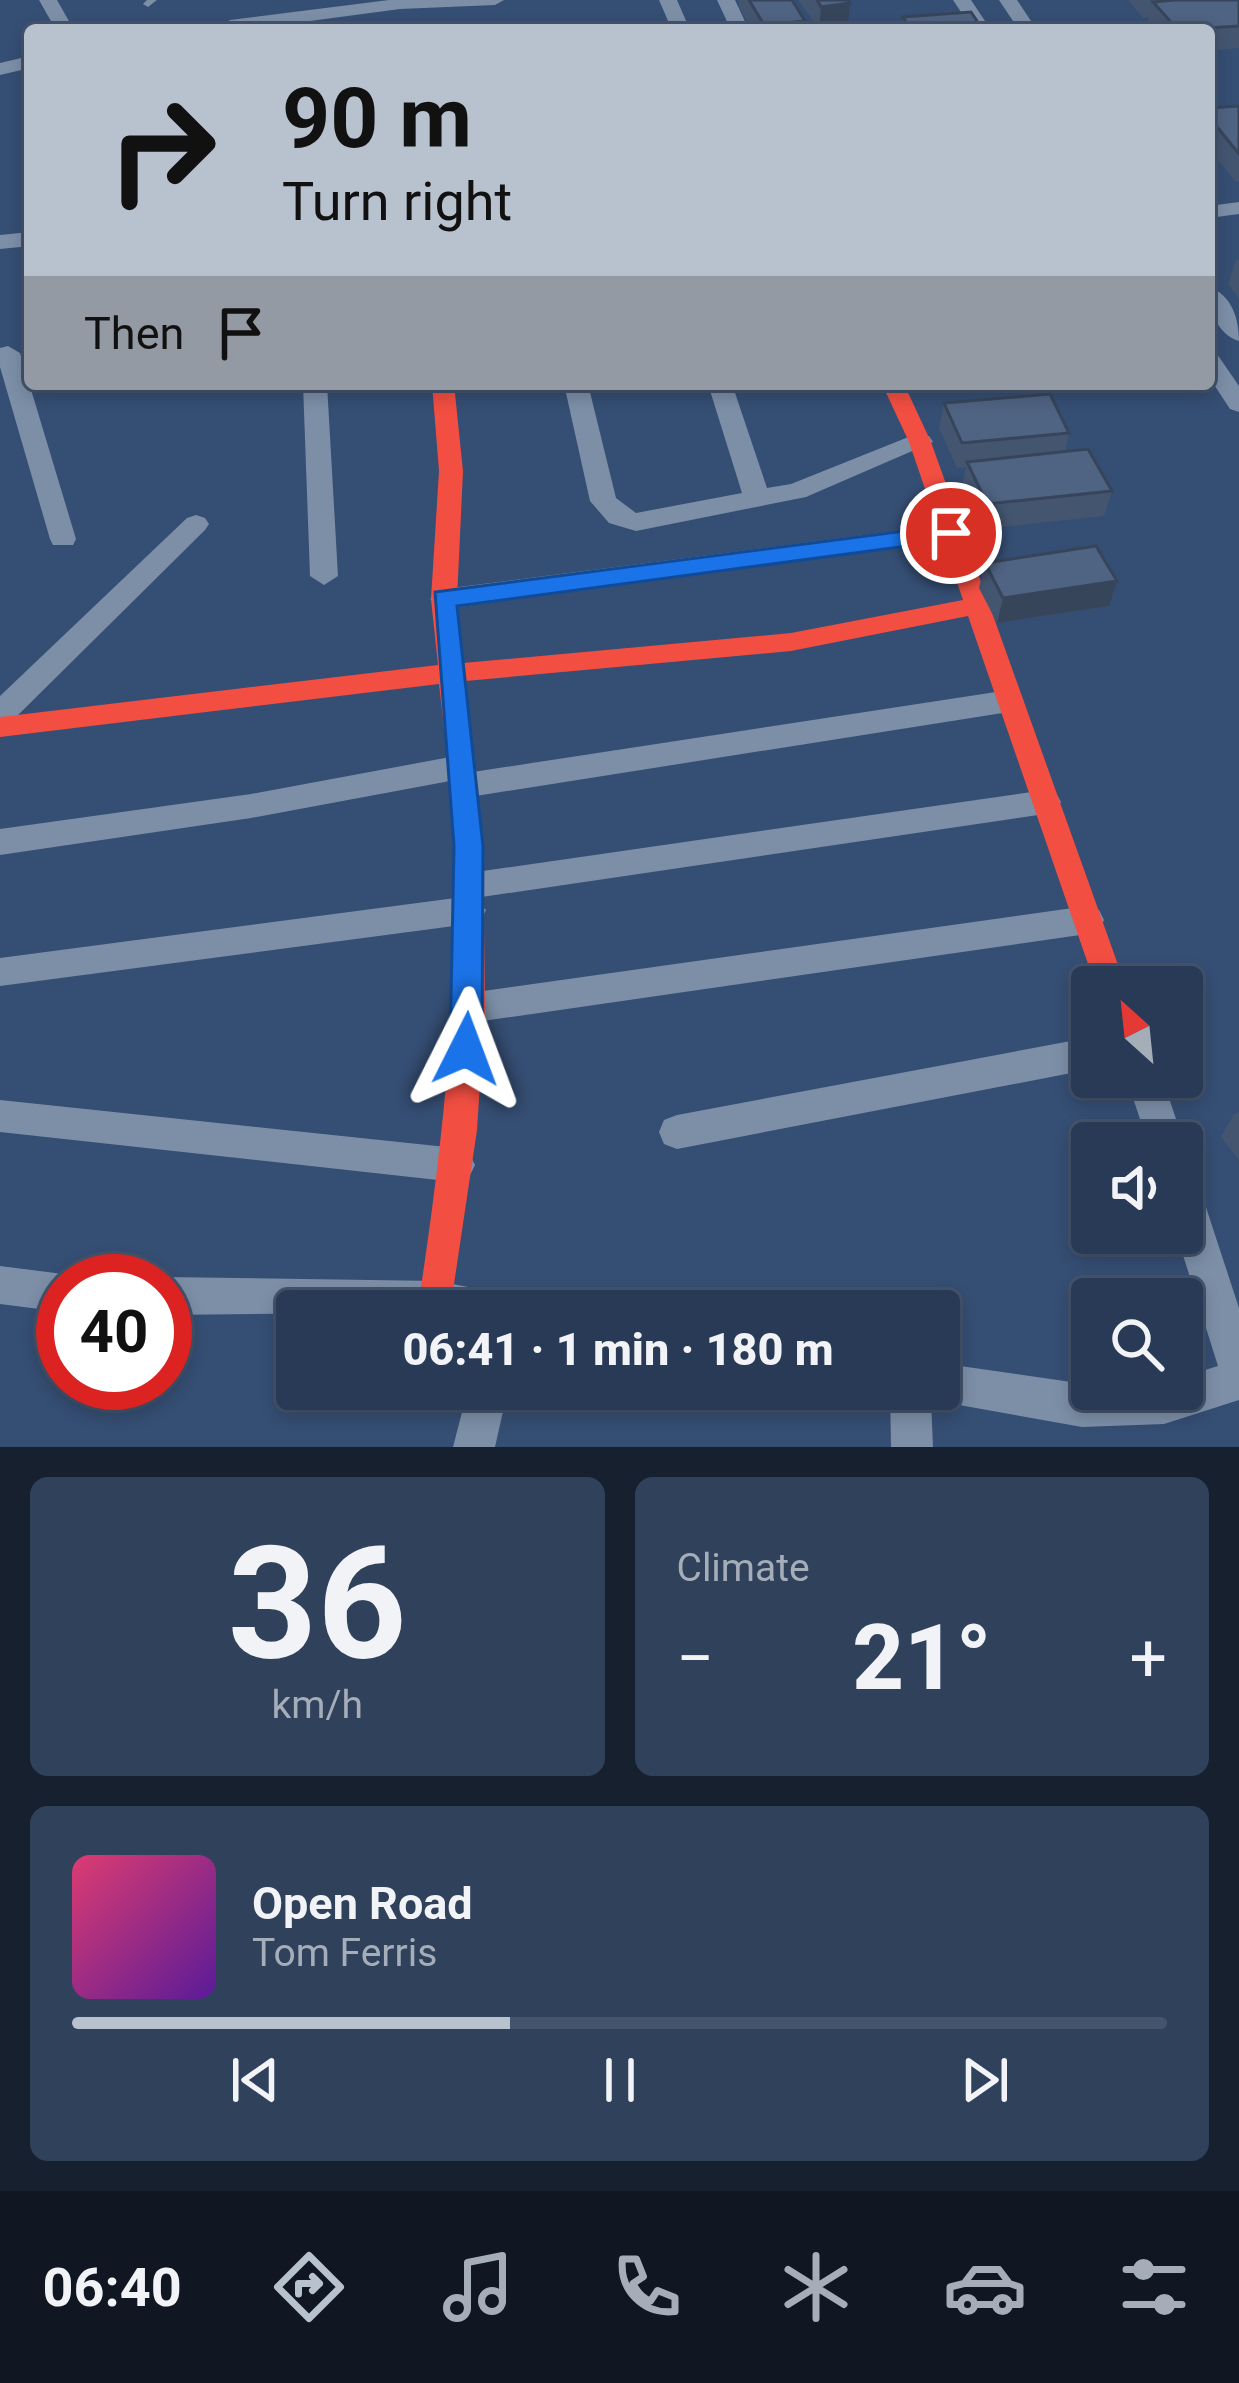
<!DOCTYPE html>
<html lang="en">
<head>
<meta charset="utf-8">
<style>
	:root { --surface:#283a56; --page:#30415c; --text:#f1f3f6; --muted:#a5adb9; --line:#44546c; --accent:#b8c1ce }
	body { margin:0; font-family:Roboto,sans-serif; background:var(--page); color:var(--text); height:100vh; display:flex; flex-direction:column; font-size:45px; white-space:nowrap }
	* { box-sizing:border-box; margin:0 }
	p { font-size:39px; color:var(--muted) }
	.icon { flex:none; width:66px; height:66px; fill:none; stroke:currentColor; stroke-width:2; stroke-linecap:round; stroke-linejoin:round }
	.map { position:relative; height:1447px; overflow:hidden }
	.details { display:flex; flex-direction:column; gap:30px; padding:30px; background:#16202f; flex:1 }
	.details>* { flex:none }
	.banner { position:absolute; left:24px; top:24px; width:1191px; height:366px; border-radius:12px; box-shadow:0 6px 18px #0003,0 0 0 3px var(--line); background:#b8c1ce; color:#111; overflow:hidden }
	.needle { width:78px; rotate:333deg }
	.buttons { position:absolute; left:1071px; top:966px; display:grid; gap:24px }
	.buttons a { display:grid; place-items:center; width:132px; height:132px; border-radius:12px; background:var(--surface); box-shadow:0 6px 18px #0003,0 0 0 3px var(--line); font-size:60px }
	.speed { position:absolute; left:36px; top:1254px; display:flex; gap:24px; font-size:60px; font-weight:700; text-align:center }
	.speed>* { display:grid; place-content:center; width:156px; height:156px; border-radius:50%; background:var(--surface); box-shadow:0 6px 18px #0003,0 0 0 3px var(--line); line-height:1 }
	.speed .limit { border:18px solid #d22; background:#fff; color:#111 }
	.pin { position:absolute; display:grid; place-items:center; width:102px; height:102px; color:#fff; margin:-51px; border:6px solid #fff; border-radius:50%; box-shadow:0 3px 12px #0007 }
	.me { position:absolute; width:132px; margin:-66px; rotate:3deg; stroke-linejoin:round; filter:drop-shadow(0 0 9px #0008) }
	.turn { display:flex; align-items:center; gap:42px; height:252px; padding:0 60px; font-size:54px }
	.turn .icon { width:156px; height:156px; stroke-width:2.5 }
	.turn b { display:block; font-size:84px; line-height:102px }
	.then { display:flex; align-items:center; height:114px; padding:0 60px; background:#0003; gap:24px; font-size:45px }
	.big { font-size:90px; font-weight:800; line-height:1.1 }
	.details .widget { flex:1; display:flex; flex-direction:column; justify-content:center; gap:18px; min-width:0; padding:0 42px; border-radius:18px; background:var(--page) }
	.details .dial { align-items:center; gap:0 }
	.dial b { font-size:156px; line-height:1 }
	.song { display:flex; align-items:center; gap:36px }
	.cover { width:144px; height:144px; border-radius:18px; background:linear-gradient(135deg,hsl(340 70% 55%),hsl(270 70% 35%)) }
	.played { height:12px; border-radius:6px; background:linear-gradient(90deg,var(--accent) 40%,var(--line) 40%) }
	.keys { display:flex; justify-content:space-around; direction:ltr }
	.heat { display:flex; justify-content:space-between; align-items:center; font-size:66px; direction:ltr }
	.details .tiles { flex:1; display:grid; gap:30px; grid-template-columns:1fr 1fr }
	.widget:last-child { grid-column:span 2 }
	.trip { position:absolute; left:276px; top:1290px; width:684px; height:120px; border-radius:12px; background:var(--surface); box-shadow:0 6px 18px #0003,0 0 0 3px var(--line); font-weight:800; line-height:120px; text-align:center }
	.menu { display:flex; height:192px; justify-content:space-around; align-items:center; background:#101722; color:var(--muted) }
	.menu .icon { width:84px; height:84px }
	.menu .active { color:var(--accent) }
	.menu b { font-size:54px; color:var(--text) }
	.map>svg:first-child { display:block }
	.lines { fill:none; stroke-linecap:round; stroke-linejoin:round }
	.lane { fill:#7c8fa7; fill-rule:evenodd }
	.street { fill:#7c8fa7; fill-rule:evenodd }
	.jam { fill:#f24e42; fill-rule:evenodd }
	.wall { fill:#445570 }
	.shaded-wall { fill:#37455b }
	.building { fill:#4f6382; stroke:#37455b; stroke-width:3 }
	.route { fill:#1a73e8; stroke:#114b97; stroke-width:3 }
</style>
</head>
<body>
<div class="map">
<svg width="1239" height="1447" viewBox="0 0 1239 1447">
	<rect width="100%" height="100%" fill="#354e73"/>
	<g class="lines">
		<!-- lane -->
		<path class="lane" d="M147,0H157L148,7L143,4Z"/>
		<!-- street -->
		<path class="street" d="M39,0H57L74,30H56Z
			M389,0H504L495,5L400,9L242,30L221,26L230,20Z
			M659,0H677L690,30H672Z
			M717,0H735L749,30H731Z
			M953,0H971L991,30H973Z
			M999,0H1017L1037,30H1019Z
			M30,56V68L0,75V63Z
			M1239,202V214L1209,218V206Z
			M30,232V246L0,249V235Z
			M1209,287C1232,295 1239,319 1239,341C1216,334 1209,308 1209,287Z
			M8,346L20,353L76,539L73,545H53L50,539L0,367V348Z
			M1209,352L1217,354L1239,386V412L1230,409L1209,377Z
			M303,384H327L338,576L324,585L310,576Z
			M564,384H588L616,498L636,513L742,493L708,384H732L767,488L791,484L911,436H929L933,442L806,497L636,531L609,523L590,501Z
			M196,515L205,518L209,524L205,530L11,722L0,725V696L187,518Z
			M951,524L961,527L964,533L961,539L444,609L430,599L444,589Z
			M1009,690L1024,701L1009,712L463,798L452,794L450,781L251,818L0,855V829L251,794L461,755L472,759L473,772Z
			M1045,790L1056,793L1061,802L1056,811L1045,814L475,898L486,910L481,920L469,924L0,986V958L463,897L453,886L457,877L469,873Z
			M1087,906L1099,910L1104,920L1099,930L1087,934L469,1023L457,1019L452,1008L457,997L469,993Z
			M1092,1037V1069L677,1149L664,1144L659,1132L664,1120L677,1115Z
			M1126,1077H1162L1184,1143L1182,1148V1143H1148Z
			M0,1100L456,1148L469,1153L475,1165L469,1177L456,1182L0,1132Z
			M1182,1174L1195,1180L1201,1192L1239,1308V1400L1164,1424L1082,1427L931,1400L933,1447H891L890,1389H939V1363L1092,1385V1389H1182V1377L1218,1366L1176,1233H1182Z
			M0,1266L63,1274L78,1281H63V1312L0,1304Z
			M165,1277L437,1281L521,1297L527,1311L165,1315V1281H155Z
			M468,1389H508L495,1447H453Z"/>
		<!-- jam -->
		<path class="jam" d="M432,384H454L463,471L457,599L463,663L791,633L963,600L909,442L882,384H904L931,442L1126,987H1096L968,616L791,651L466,681L483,846L485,1008L477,1130L450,1311H424L419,1300C442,1150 458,1002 455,850C453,795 445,739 439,684L0,737V717L438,665L431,599L439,471Z"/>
	</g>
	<!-- wall -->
	<path class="wall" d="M739,0H792L805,21L804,28L820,30H752L739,7Z
		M798,0H848V26L819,29Z
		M1128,0H1239V48L1209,51V30H1152L1147,24L1149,17L1143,18Z
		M903,17L983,30H901Z
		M1239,106V181H1235L1209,149V108Z
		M1236,260H1239V299L1228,284Z
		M944,403L1069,433L1065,452L1112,491L1104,516L982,529L962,487L966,467L957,468L939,428Z
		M985,563L1109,606L997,623L979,588Z
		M1239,1112V1160L1221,1137L1234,1114Z"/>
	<!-- shaded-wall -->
	<path class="shaded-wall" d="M850,3L848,26L819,29L821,7Z
		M805,21L804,30H764V25Z
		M1117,581L1109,606L997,623L1003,598Z"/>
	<!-- building -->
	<path class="building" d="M749,0H792L805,21L764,25Z
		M817,0H848L850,3L821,7Z
		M1174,0H1239V26L1178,30L1153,2Z
		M971,12L983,30H911L903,17Z
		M817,27L820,30H787Z
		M1239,106V154L1209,117V108Z
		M1050,394L1069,433L962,443L944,403Z
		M1088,449L1112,491L987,504L967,462Z
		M1096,546L1117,581L1003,598L985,563Z"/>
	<!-- route -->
	<path class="route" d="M951,525L960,528V539L457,606L483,846L482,1049L478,1059H455L450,1049L454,846L435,592Z"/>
</svg>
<div class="buttons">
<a><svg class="needle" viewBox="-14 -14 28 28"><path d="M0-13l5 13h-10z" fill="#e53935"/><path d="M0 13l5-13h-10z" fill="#a5adb9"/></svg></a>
<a><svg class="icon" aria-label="sound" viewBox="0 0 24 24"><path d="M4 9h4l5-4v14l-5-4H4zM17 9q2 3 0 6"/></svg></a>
<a><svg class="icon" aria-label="search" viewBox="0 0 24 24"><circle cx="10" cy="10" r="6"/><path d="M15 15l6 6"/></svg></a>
</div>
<div class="speed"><div class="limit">40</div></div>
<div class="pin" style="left:951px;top:533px;background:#d93025"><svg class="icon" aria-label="arrive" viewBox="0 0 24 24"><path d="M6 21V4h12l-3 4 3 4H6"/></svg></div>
<svg class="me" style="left:466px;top:1049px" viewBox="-20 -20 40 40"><path d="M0-17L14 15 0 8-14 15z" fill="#1a73e8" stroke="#fff" stroke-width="4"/></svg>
<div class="trip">06:41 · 1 min · 180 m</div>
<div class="banner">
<div class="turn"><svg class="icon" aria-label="right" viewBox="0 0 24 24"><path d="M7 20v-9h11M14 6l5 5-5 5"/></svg><div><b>90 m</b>Turn right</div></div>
<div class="then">Then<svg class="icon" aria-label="arrive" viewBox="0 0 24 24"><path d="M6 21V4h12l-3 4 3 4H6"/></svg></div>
</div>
</div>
<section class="details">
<div class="tiles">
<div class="widget dial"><b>36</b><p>km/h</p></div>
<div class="widget"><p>Climate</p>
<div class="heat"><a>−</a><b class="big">21°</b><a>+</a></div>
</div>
<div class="widget">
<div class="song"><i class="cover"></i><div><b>Open Road</b><p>Tom Ferris</p></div></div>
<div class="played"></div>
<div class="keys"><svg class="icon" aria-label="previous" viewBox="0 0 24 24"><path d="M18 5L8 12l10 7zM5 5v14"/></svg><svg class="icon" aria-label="pause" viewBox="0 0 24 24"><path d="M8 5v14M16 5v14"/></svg><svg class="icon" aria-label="next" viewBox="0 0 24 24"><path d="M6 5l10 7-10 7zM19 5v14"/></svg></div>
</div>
</div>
</section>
<nav class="menu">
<b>06:40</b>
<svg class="icon active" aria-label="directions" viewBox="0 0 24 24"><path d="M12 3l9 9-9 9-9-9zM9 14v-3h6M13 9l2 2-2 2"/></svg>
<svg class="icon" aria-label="music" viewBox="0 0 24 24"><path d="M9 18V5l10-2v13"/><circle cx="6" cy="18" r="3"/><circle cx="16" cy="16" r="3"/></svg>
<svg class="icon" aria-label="phone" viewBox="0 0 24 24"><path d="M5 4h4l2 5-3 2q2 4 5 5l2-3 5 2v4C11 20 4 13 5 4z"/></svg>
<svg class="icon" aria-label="climate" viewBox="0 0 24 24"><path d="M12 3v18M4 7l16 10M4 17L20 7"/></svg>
<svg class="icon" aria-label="car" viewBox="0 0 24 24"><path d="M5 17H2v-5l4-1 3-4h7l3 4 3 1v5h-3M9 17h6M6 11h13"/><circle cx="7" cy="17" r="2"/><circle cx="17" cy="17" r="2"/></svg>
<svg class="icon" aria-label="filters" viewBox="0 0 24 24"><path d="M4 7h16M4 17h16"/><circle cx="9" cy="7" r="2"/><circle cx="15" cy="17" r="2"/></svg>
</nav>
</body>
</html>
